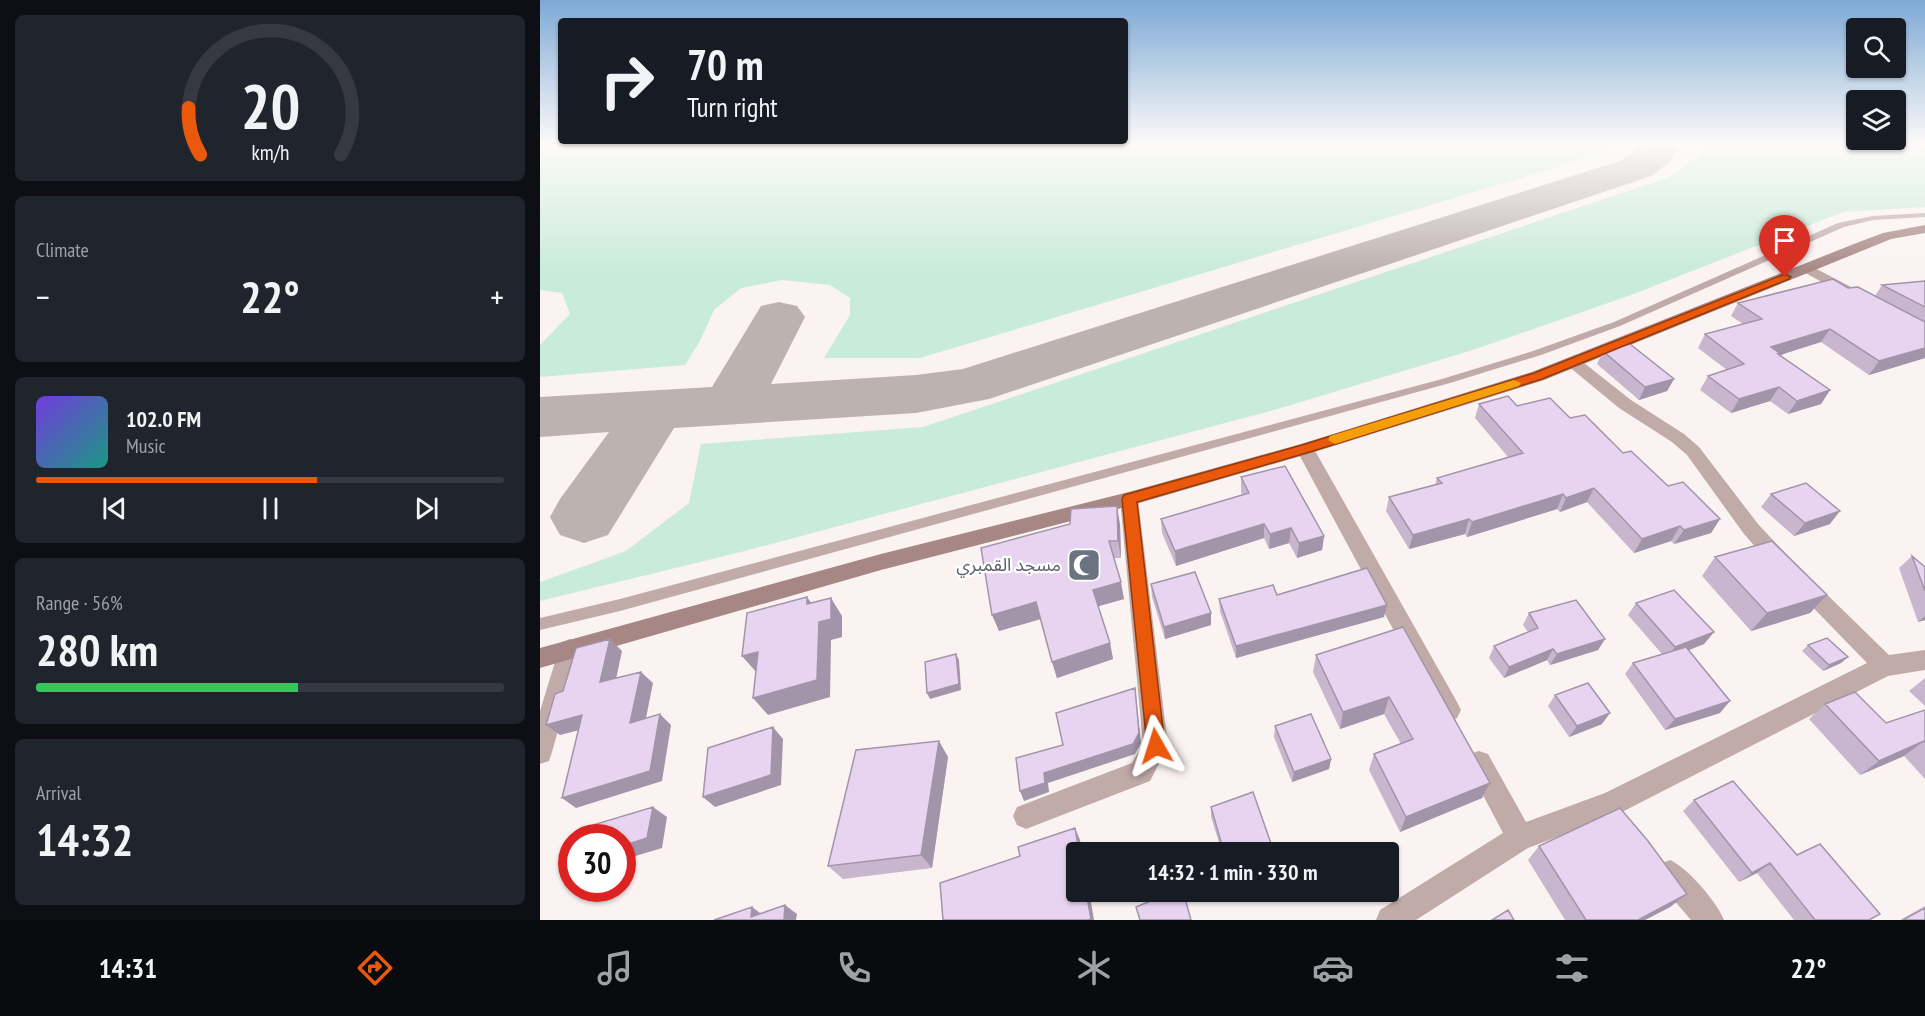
<!DOCTYPE html>
<html lang="en">
<head>
<meta charset="utf-8">
<style>
	:root { --surface:#171b24; --page:#20242c; --text:#f1f3f6; --muted:#9ea1a6; --line:#363941; --accent:#ea580c }
	body { margin:0; font-family:"PT Sans Narrow","Noto Sans Arabic",sans-serif; background:var(--page); color:var(--text); height:100vh; display:flex; flex-direction:column; font-size:22px; white-space:nowrap }
	* { box-sizing:border-box; margin:0 }
	p { font-size:20px; color:var(--muted) }
	.icon { flex:none; width:33px; height:33px; fill:none; stroke:currentColor; stroke-width:2; stroke-linecap:round; stroke-linejoin:round }
	.map { position:relative; flex:1; overflow:hidden }
	.sheet { display:flex; flex-direction:column; gap:15px; padding:15px; background:#0d0f14; width:540px }
	.sheet>* { flex:none }
	.top-card { position:absolute; left:18px; top:18px; width:570px; height:126px; border-radius:6px; box-shadow:0 2px 4px #0004; background:#171b24; color:var(--text); overflow:hidden }
	.controls { position:absolute; left:1306px; top:18px; display:grid; gap:12px }
	.controls a { display:grid; place-items:center; width:60px; height:60px; border-radius:6px; background:var(--surface); box-shadow:0 2px 4px #0004; font-size:30px }
	.speed { position:absolute; left:18px; top:824px; display:flex; gap:12px; font-size:30px; font-weight:700; text-align:center }
	.speed>* { display:grid; place-content:center; width:78px; height:78px; border-radius:50%; background:var(--surface); box-shadow:0 2px 4px #0004; line-height:1 }
	.speed .limit { border:9px solid #d22; background:#fff; color:#111 }
	.pin { position:absolute; display:grid; place-items:center; width:51px; height:51px; color:#fff; margin:-62px -26px; border-radius:50% 50% 50% 0; rotate:-45deg; box-shadow:0 0 6px #0007 }
	.pin .icon { rotate:45deg }
	.me { position:absolute; width:66px; margin:-33px; rotate:354deg; stroke-linejoin:round; filter:drop-shadow(0 0 4px #0008) }
	.turn { display:flex; align-items:center; gap:21px; height:126px; padding:0 30px; font-size:27px }
	.turn .icon { width:78px; height:78px; stroke-width:2.5 }
	.turn b { display:block; font-size:42px; line-height:51px }
	.big { font-size:45px; font-weight:600; line-height:1.1 }
	.sheet .card { flex:1; display:flex; flex-direction:column; justify-content:center; gap:9px; min-width:0; padding:0 21px; border-radius:9px; background:var(--page) }
	.sheet .dial { align-items:center; gap:0 }
	.dial svg { height:156px; overflow:visible; fill:none; stroke:var(--line); stroke-width:7; stroke-linecap:round; text-anchor:middle }
	.dial text { fill:var(--text); stroke:none }
	.song { display:flex; align-items:center; gap:18px }
	.cover { width:72px; height:72px; border-radius:9px; background:linear-gradient(135deg,hsl(260 70% 55%),hsl(170 70% 35%)) }
	.played { height:6px; border-radius:3px; background:linear-gradient(90deg,var(--accent) 60%,var(--line) 60%) }
	.keys { display:flex; justify-content:space-around; direction:ltr }
	.heat { display:flex; justify-content:space-between; align-items:center; font-size:33px; direction:ltr }
	.charge { height:9px; border-radius:4px; background:linear-gradient(90deg,#34c759 56%,var(--line) 0) }
	.trip { position:absolute; left:526px; top:842px; width:333px; height:60px; border-radius:6px; background:var(--surface); box-shadow:0 2px 4px #0004; font-weight:600; line-height:60px; text-align:center }
	.menu { display:flex; height:96px; justify-content:space-around; align-items:center; background:#090b0e; color:var(--muted) }
	.menu .icon { width:42px; height:42px }
	.menu .current { color:var(--accent) }
	.menu b { font-size:27px; color:var(--text) }
	main { display:flex; flex:1; min-height:0 }
	.map>svg:first-child { display:block }
	.green { fill:#c9ebd9 }
	.lines { fill:none; stroke-linecap:round; stroke-linejoin:round }
	.taxiway { fill:#bcb2b0; fill-rule:evenodd }
	.lane { fill:#c1aba9; fill-rule:evenodd }
	.street { fill:#c1aba9; fill-rule:evenodd }
	.secondary { fill:#a78784; fill-rule:evenodd }
	.wall { fill:#c8b6cf }
	.shaded-wall { fill:#a294a9 }
	.building { fill:#e8d4f1; stroke:#a294a9; stroke-width:1.5 }
	.route { fill:#ea580c; stroke:#983908; stroke-width:1.5 }
	.slow { fill:#f59e0b }
	.labels { text-anchor:middle; stroke-width:4.5; stroke-linejoin:round; paint-order:stroke }
	.worship-label { font-size:18px; fill:#5b616d; stroke:#fff; text-anchor:end }
</style>
</head>
<body>
<main>
<section class="sheet">
<div class="card dial"><svg viewBox="0 0 100 80">
<path d="M14 69A42 42 0 1 1 86 69"/>
<path d="M14 69A42 42 0 0 1 8 45" stroke="#ea580c"/>
<text x="50" y="56" font-size="32" font-weight="700">20</text>
<text x="50" y="72" font-size="11">km/h</text>
</svg></div>
<div class="card"><p>Climate</p>
<div class="heat"><a>−</a><b class="big">22°</b><a>+</a></div>
</div>
<div class="card">
<div class="song"><i class="cover"></i><div><b>102.0 FM</b><p>Music</p></div></div>
<div class="played"></div>
<div class="keys"><svg class="icon" aria-label="previous" viewBox="0 0 24 24"><path d="M18 5L8 12l10 7zM5 5v14"/></svg><svg class="icon" aria-label="pause" viewBox="0 0 24 24"><path d="M8 5v14M16 5v14"/></svg><svg class="icon" aria-label="next" viewBox="0 0 24 24"><path d="M6 5l10 7-10 7zM19 5v14"/></svg></div>
</div>
<div class="card"><p>Range · 56%</p><b class="big">280 km</b><div class="charge"></div></div>
<div class="card"><p>Arrival</p><b class="big">14:32</b></div>
</section>
<div class="map">
<svg width="1385" height="920" viewBox="0 0 1385 920">
	<rect width="100%" height="100%" fill="#fbf3f1"/>
	<!-- green -->
	<path class="green" d="M0,144H1069L1064,153L380,358H284L310,315V298L290,285L242,280L201,288L174,310L160,341L145,365L0,377V345L30,314L22,293L0,290Z
		M1162,144H1385V207L1303,212L1091,295L936,349L741,408L201,552L0,601V582L86,551L149,503L161,444L383,427L1130,177L1162,154Z"/>
	<g class="lines">
		<!-- taxiway -->
		<path class="taxiway" d="M1103,144H1140L1131,161L1111,176L449,399L376,413L134,428L68,535L44,543L20,535L10,517L20,499L69,432L0,437V397L172,387L221,306L239,302L257,306L265,317L231,384L376,375L423,369L1083,160L1101,147Z"/>
		<!-- lane -->
		<path class="lane" d="M1385,213V217L1333,220L1304,227L1080,326L1001,355L910,383L80,611L0,630V618L80,599L902,379L993,351L1074,322L1298,223L1333,216Z"/>
		<!-- street -->
		<path class="street" d="M1267,264L1315,289L1317,292L1315,295H1305L1262,271L1260,268Z
			M1033,357L1039,359L1091,400L1144,434L1159,447L1218,524L1247,555L1250,561L1247,567L1240,569L1233,567L1204,534L1147,455L1132,442L1079,408L1027,365L1025,362Z
			M765,443L771,445L774,449L917,702L921,710L917,718L909,721L901,718L756,449L759,445Z
			M589,492L596,494L598,499L628,746L610,781L486,829L477,825L473,816L477,807L592,763L603,744L580,499L582,494Z
			M1264,576L1271,579L1349,655L1385,650V670L1348,676L1080,813L988,848L876,920H836L840,910L963,833L926,763L930,754L939,751L948,754L986,822L1065,793L1327,663L1257,591L1254,585L1257,579Z
			M30,639L38,642L41,649L12,752L9,761L0,764V711L19,649L22,642Z
			M1130,860C1148,868 1177,902 1184,920H1151L1120,884L1116,874L1120,864Z"/>
		<!-- secondary -->
		<path class="secondary" d="M1385,225V233L1351,239L1329,248L1004,380L771,453L589,506L341,570L0,668V648L341,554L589,492L761,444L992,372L1319,242L1343,233Z"/>
	</g>
	<!-- wall -->
	<path class="wall" d="M1385,281V358L1329,375L1281,342L1240,355L1290,390L1281,404L1248,414L1230,401L1191,413L1160,390L1168,376L1187,370L1158,348L1165,334L1203,324L1191,316L1198,303L1308,288L1335,296L1342,285Z
		M1063,351L1134,379L1127,391L1099,400L1057,364Z
		M939,404L977,406L1030,418L1083,453L1128,486L1180,519L1171,533L1134,544L1131,541L1094,553L1047,502L1020,512L1017,509L927,537L925,534L869,549L846,511L849,497L895,485L897,478L968,457L935,418Z
		M701,477L784,536L782,550L757,558L749,543L729,549L724,538L636,566L622,533L621,519L702,495L701,492Z
		M1231,494L1290,524L1254,536L1221,507Z
		M580,524L581,558H574L584,599L558,606L570,643L573,659L517,678L500,619L459,631Z
		M1372,556L1385,567V620L1378,622L1359,568Z
		M1175,557L1287,595L1270,613L1211,631L1162,576Z
		M611,584L671,613V625L625,639L612,597Z
		M737,595L844,617L696,658L680,611L679,599Z
		M1096,603L1174,632L1164,644L1149,650L1180,713L1125,730L1085,674L1093,663L1122,654L1088,615Z
		M989,613L1065,639L1058,650L1010,665L1007,660L964,678L949,658L954,646L988,632L983,625Z
		M863,627L950,783L942,798L860,832L829,770L834,754L861,744L844,714L800,729L773,672L776,655Z
		M1268,645L1301,663L1283,671L1262,651Z
		M1385,678V706L1369,691Z
		M1015,695L1062,724L1029,737L1008,706Z
		M1285,704L1346,723L1385,710V779L1364,756L1320,775L1269,719Z
		M735,726L791,759L789,769L752,782L734,737Z
		M408,757L392,868L303,879L288,866Z
		M1154,800L1257,855L1329,920H1254L1217,873L1199,882L1143,811Z
		M671,807L734,852H682L671,817Z
		M999,846L1147,894L1130,907L1105,920H1025L988,860Z
		M1385,906V920H1360Z"/>
	<!-- shaded-wall -->
	<path class="shaded-wall" d="M1290,329L1281,342L1240,355L1233,367L1231,347Z
		M1385,348V358L1329,375L1339,361Z
		M1134,379L1127,391L1099,400L1105,387Z
		M1239,387L1230,401L1191,413L1199,399Z
		M1290,390L1281,404L1248,414L1257,401Z
		M1054,488L1047,502L1020,512L1026,498Z
		M1023,494L1017,509L927,537L932,522Z
		M577,506L580,524L581,558L578,541Z
		M1300,511L1290,524L1254,536L1265,523Z
		M929,519L925,534L869,549L873,535Z
		M1180,519L1171,533L1134,544L1144,530Z
		M724,524V538L636,566L635,551Z
		M1140,526L1131,541L1094,553L1102,539Z
		M751,528L749,543L729,549L730,534Z
		M784,536L782,550L757,558L759,543Z
		M581,582L584,599L556,607L553,590Z
		M1287,595L1270,613L1211,631L1227,613Z
		M267,597L280,615L291,598L302,616V637L291,640L290,697L228,715L213,698L267,604Z
		M496,602L501,619L459,631L452,615Z
		M847,605L844,617L696,658V646Z
		M671,613V625L625,639L624,627Z
		M1385,616V620L1378,622Z
		M1174,632L1164,644L1126,659L1135,647Z
		M70,639L82,651L73,693L60,682Z
		M1065,639L1058,650L1010,665L1017,654Z
		M570,643L573,659L517,678L512,662Z
		M1013,649L1007,660L964,678L969,667Z
		M218,652L217,673L202,656Z
		M416,654L419,660L421,690L390,699L387,693Z
		M1308,657L1301,663L1283,671L1289,665Z
		M101,672L113,683L103,733L90,723Z
		M595,688L601,743L595,754L508,783L509,792L484,801L480,791L504,773Z
		M849,697L844,714L800,729L803,712Z
		M1190,701L1180,713L1125,730L1135,719Z
		M1070,713L1062,724L1029,737L1037,726Z
		M120,714L131,725L122,781L36,808L22,798Z
		M42,715L55,726L20,735L6,725Z
		M233,727L243,739L241,785L175,807L163,797Z
		M399,741L408,757L392,868L381,855Z
		M1384,741L1364,756L1320,775L1339,761Z
		M791,759L789,769L752,782L754,772Z
		M950,783L942,798L860,832L866,817Z
		M113,807L127,817L122,848L82,860V846Z
		M535,828L540,840L542,852H539Z
		M1230,863L1217,873L1199,882L1212,873Z
		M546,891H549L554,920H548Z
		M1147,894L1130,907L1105,920H1098Z
		M245,905L257,914L256,920H244Z
		M212,907L224,916L211,917Z"/>
	<!-- building -->
	<path class="building" d="M1293,279L1308,288L1318,287L1385,322V348L1339,361L1290,329L1231,347L1241,354H1238L1290,390L1257,401L1239,387L1199,399L1168,376L1204,364L1165,334L1222,319L1198,303Z
		M1385,281V307L1342,285Z
		M1090,344L1134,379L1105,387L1063,351Z
		M968,396L977,406L1010,398L1030,418L1045,415L1083,453L1091,451L1128,486L1143,482L1180,519L1144,530L1140,526L1102,539L1054,488L1026,498L1023,494L932,522L929,519L873,535L849,497L902,483L897,478L983,453L939,404Z
		M745,466L784,536L759,543L751,528L730,534L724,524L635,551L621,519L709,493L701,477Z
		M1266,483L1300,511L1265,523L1231,494Z
		M577,506L578,541H569L581,582L553,590L570,643L512,662L496,602L452,615L441,548L530,524L531,509Z
		M1232,541L1287,595L1227,613L1175,557Z
		M1372,556L1385,567V591Z
		M827,568L847,605L696,646L679,599L733,585L737,595Z
		M655,572L671,613L624,627L611,584Z
		M1134,590L1174,632L1135,647L1096,603Z
		M267,597V604L291,598V619L279,622L277,680L213,698L218,652L202,656L207,613Z
		M1036,600L1065,639L1017,654L1013,649L969,667L954,646L998,628L989,613Z
		M863,627L950,783L866,817L834,754L873,739L849,697L803,712L776,655Z
		M1287,638L1308,657L1289,665L1268,645Z
		M70,639L60,682L101,672L90,723L120,714L110,771L22,798L42,715L6,725L15,694L23,691L36,648Z
		M1146,647L1190,701L1135,719L1093,663Z
		M416,654L419,684L387,693L385,662Z
		M1048,683L1070,713L1037,726L1015,695Z
		M595,688L599,733L593,744L504,773L505,783L480,791L476,758L523,745L516,713Z
		M1315,692L1346,723L1385,710V742L1384,741L1339,761L1285,704Z
		M771,714L791,759L754,772L735,726Z
		M233,727L231,775L163,797L168,748Z
		M399,741L381,855L288,866L316,750Z
		M1193,781L1257,855L1280,844L1340,914L1329,920H1275L1230,863L1212,873L1154,800Z
		M713,792L734,852H684L671,807Z
		M113,807L107,838L82,846V837H41L43,828Z
		M1080,808L1108,841L1147,894L1098,920H1046L999,846Z
		M535,828L539,852H537V891H546L551,919L548,920H403L400,883L480,856L478,847Z
		M635,891H643L651,920H600L596,907Z
		M245,905L244,920H174L212,907L211,917Z
		M1385,908V920H1363Z
		M968,910L974,920H952Z"/>
	<!-- sky -->
	<linearGradient id="sky" x2="0" y2="1"><stop stop-color="#7ea9d6"/><stop offset="0.53" stop-color="#fdfaf9"/><stop offset="1" stop-color="#fdfaf9" stop-opacity="0"/></linearGradient>
	<rect width="1385" height="272" fill="url(#sky)"/>
	<!-- route -->
	<path class="route" d="M1245,274L1251,277L1249,279L1002,379L770,452L597,502L625,746L623,752L616,755L609,752L607,746L582,499L584,495L762,445L994,373Z"/>
	<!-- slow -->
	<path class="slow" d="M974,380L981,383L979,386L795,444L788,440L790,436Z"/>
	<!-- icons -->
	<defs>
		<g id="mosque-square" transform="scale(1.725)"><rect x="-9" y="-9" width="18" height="18" rx="4" fill="#6b7280" stroke="#fff"/><path d="M3.5-4.9A6 6 0 1 0 3.5 4.9A5 5 0 1 1 3.5-4.9Z" fill="#fff"/></g>
	</defs>
	<g fill-rule="evenodd">
		<use href="#mosque-square" x="544" y="565"/>
	</g>
	<g class="labels">
		<!-- worship labels -->
		<g class="worship-label">
			<text x="521" y="571">مسجد القمبري</text>
		</g>
	</g>
</svg>
<div class="controls">
<a><svg class="icon" aria-label="search" viewBox="0 0 24 24"><circle cx="10" cy="10" r="6"/><path d="M15 15l6 6"/></svg></a>
<a><svg class="icon" aria-label="layers" viewBox="0 0 24 24"><path d="M12 4l9 5-9 5-9-5zM3 14l9 5 9-5"/></svg></a>
</div>
<div class="speed"><div class="limit">30</div></div>
<div class="pin" style="left:1245px;top:277px;background:#d93025"><svg class="icon" aria-label="arrive" viewBox="0 0 24 24"><path d="M6 21V4h12l-3 4 3 4H6"/></svg></div>
<svg class="me" style="left:616px;top:746px" viewBox="-20 -20 40 40"><path d="M0-17L14 15 0 8-14 15z" fill="#ea580c" stroke="#fff" stroke-width="4"/></svg>
<div class="trip">14:32 · 1 min · 330 m</div>
<div class="top-card">
<div class="turn"><svg class="icon" aria-label="right" viewBox="0 0 24 24"><path d="M7 20v-9h11M14 6l5 5-5 5"/></svg><div><b>70 m</b>Turn right</div></div>
</div>
</div>
</main>
<nav class="menu">
<b>14:31</b>
<svg class="icon current" aria-label="directions" viewBox="0 0 24 24"><path d="M12 3l9 9-9 9-9-9zM9 14v-3h6M13 9l2 2-2 2"/></svg>
<svg class="icon" aria-label="music" viewBox="0 0 24 24"><path d="M9 18V5l10-2v13"/><circle cx="6" cy="18" r="3"/><circle cx="16" cy="16" r="3"/></svg>
<svg class="icon" aria-label="phone" viewBox="0 0 24 24"><path d="M5 4h4l2 5-3 2q2 4 5 5l2-3 5 2v4C11 20 4 13 5 4z"/></svg>
<svg class="icon" aria-label="climate" viewBox="0 0 24 24"><path d="M12 3v18M4 7l16 10M4 17L20 7"/></svg>
<svg class="icon" aria-label="car" viewBox="0 0 24 24"><path d="M5 17H2v-5l4-1 3-4h7l3 4 3 1v5h-3M9 17h6M6 11h13"/><circle cx="7" cy="17" r="2"/><circle cx="17" cy="17" r="2"/></svg>
<svg class="icon" aria-label="filters" viewBox="0 0 24 24"><path d="M4 7h16M4 17h16"/><circle cx="9" cy="7" r="2"/><circle cx="15" cy="17" r="2"/></svg>
<b>22°</b>
</nav>
</body>
</html>
